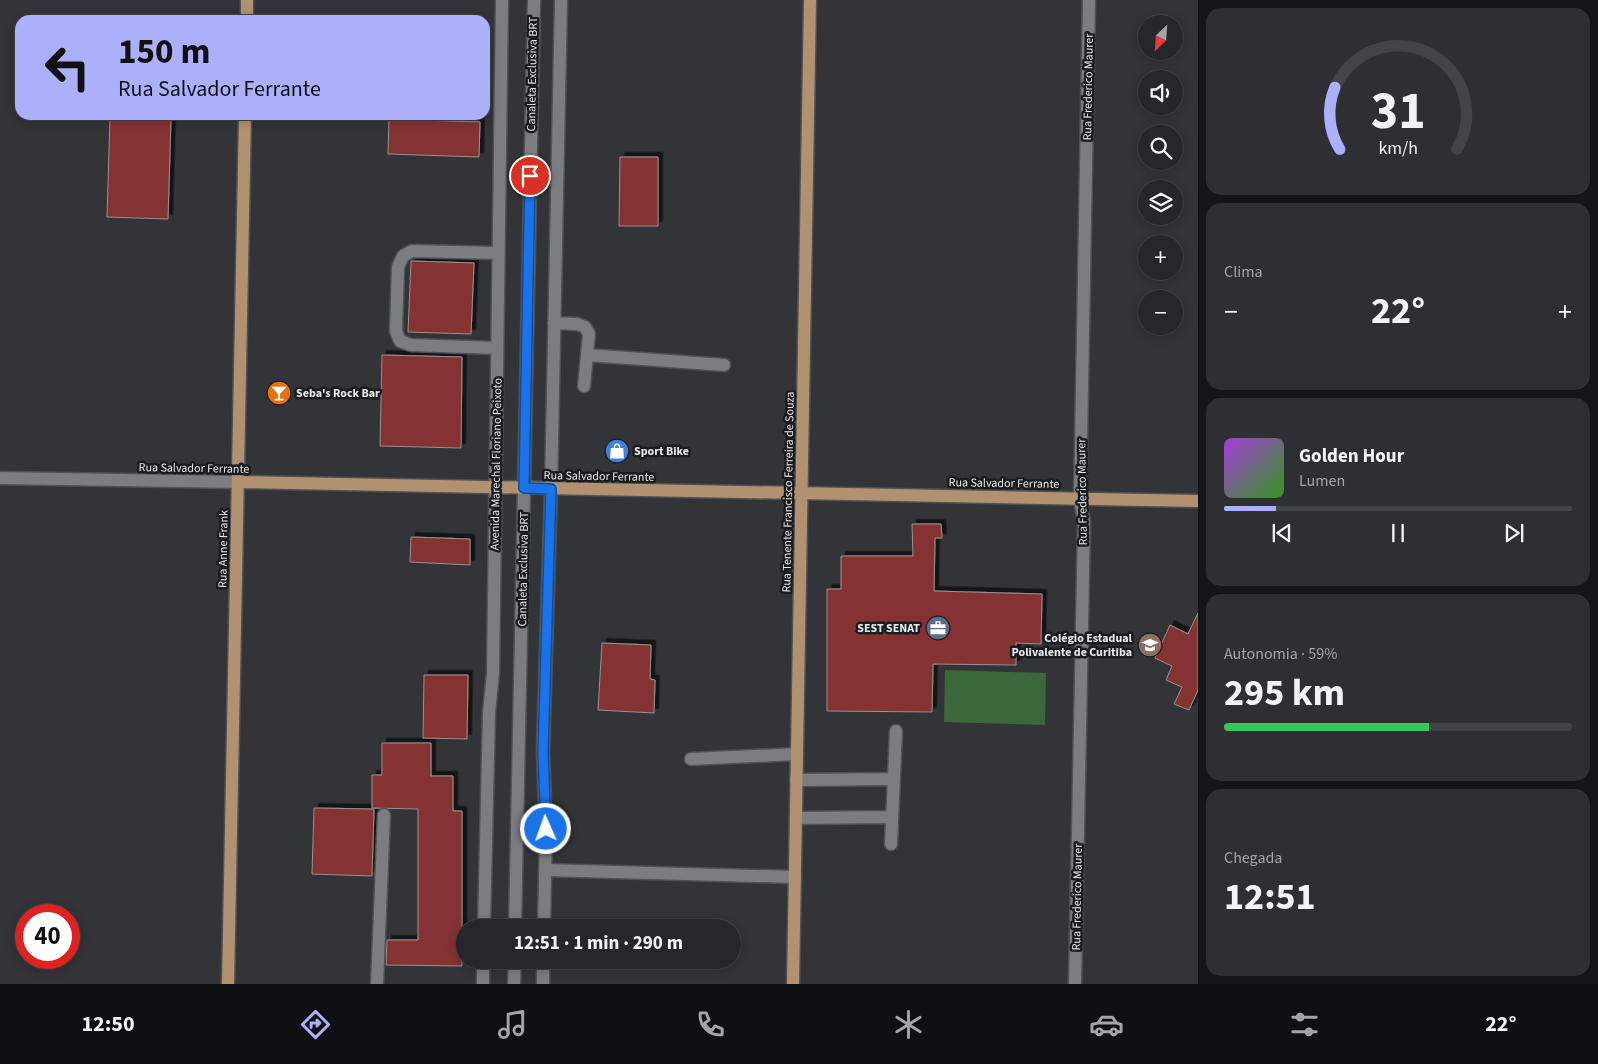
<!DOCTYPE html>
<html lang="pt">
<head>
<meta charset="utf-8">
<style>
	:root { --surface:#26272a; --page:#2e2f32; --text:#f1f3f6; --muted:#a4a5a8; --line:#424447; --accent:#acaffb }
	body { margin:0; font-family:"Source Sans 3",sans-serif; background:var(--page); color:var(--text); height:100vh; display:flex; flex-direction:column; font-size:19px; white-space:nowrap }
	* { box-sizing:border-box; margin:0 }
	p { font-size:16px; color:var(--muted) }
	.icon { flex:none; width:28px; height:28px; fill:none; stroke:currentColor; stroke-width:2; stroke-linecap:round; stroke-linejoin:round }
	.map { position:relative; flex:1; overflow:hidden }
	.sheet { display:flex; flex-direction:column; gap:8px; padding:8px; background:#151517; width:400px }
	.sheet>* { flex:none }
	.top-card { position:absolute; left:15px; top:15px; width:475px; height:105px; border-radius:15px; box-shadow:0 2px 12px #0003,0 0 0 1px var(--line); background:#acaffb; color:#111; overflow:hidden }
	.needle { width:32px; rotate:205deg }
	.controls { position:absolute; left:1138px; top:15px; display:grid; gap:10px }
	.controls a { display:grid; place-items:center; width:45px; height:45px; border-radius:50%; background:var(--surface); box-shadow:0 2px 12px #0003,0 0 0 1px var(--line); font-size:25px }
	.speed { position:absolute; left:15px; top:904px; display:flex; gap:10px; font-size:25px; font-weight:700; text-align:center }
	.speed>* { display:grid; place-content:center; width:65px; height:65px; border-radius:50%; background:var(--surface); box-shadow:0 2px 12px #0003,0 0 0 1px var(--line); line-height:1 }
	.speed .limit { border:8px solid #d22; background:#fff; color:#111 }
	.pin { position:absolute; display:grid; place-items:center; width:42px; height:42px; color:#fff; margin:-21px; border:2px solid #fff; border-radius:50%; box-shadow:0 1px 5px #0007 }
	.me { position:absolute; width:55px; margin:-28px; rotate:358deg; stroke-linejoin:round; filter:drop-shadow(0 0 4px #0008) }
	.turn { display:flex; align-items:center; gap:18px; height:105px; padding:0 20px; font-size:22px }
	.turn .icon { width:65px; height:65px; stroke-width:2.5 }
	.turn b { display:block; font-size:35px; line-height:42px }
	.big { font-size:38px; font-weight:700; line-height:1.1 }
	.sheet .tile { flex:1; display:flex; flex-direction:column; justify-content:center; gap:8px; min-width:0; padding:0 18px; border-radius:15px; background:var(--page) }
	.sheet .dial { align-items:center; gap:0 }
	.dial svg { height:130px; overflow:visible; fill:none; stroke:var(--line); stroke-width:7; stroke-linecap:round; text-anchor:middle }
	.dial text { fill:var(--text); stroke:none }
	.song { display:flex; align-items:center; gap:15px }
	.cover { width:60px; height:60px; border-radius:8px; background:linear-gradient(135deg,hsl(280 70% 55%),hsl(110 70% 35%)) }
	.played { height:5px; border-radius:2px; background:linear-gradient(90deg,var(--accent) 15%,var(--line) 15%) }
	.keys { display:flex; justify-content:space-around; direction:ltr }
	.heat { display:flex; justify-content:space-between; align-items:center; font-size:28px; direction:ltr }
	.charge { height:8px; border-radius:4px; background:linear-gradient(90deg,#34c759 59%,var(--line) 0) }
	.trip { position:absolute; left:456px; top:919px; width:285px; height:50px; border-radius:25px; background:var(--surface); box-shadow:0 2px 12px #0003,0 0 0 1px var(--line); font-weight:700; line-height:50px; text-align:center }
	.dock { display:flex; height:80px; justify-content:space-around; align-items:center; background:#0f1011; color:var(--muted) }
	.dock .icon { width:35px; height:35px }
	.dock .active { color:var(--accent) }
	.dock b { font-size:22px; color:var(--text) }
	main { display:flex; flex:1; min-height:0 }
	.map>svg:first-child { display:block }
	.green { fill:#3b683a }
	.building { fill:#853230; stroke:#989292; filter:url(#shadow) }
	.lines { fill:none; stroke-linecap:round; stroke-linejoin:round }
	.minor-casing { stroke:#4f5154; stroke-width:15 }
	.major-casing { stroke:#4f5154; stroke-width:15 }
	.minor { stroke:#7b7d81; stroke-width:12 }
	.major { stroke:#b29171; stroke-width:12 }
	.route-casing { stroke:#114b97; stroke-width:12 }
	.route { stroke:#1a73e8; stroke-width:9 }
	.labels { text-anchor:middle; stroke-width:5; stroke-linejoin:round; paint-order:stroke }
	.street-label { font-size:12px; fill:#e6e7ea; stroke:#1b1c1d }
	.poi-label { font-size:12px; font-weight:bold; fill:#e6e7ea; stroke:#1b1c1d; text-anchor:start }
</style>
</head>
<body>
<main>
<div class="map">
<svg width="1198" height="984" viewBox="0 0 1198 984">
	<defs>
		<filter id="shadow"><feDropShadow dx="4.5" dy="-4.5" stdDeviation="0" flood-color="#0009"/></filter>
	</defs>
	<rect width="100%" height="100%" fill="#323438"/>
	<!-- green -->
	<path class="green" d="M945,670L1046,673L1045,725L944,722Z"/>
	<!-- building -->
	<path class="building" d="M110,117L171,118L168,219L107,217Z
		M389,119L480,122L479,157L388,154Z
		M620,157H658V226H619Z
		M411,261L474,263L471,334L408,332Z
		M382,355L462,357L461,448L380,446Z
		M912,524H941L942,538H935L934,591L1042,594L1041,644L1016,643V665L933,664L932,712L827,711V589H841V556H913Z
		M411,537L470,539V565L410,562Z
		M1198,613V690L1189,710L1174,704L1182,687L1166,680L1172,666L1155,658L1170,625L1188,634Z
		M602,643L651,645L650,679L655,680L654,713L598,710Z
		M424,675H468L467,739L423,738Z
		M382,743H431V776H453V811H462V966L386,965L387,940H418V809L372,808V775H382Z
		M314,808L374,809L372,876L312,874Z"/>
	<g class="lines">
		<!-- minor casing -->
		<g class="minor-casing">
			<path id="minor" d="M554,323L577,324L585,327L589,334L584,386
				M497,348L411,345L400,341L396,331L398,267L403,256L412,251L498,253
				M587,355L724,365
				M0,478L238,482
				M691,759L797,754
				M796,780L894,779
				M796,818L892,817
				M891,844L896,731
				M545,870L795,877
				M484,928L489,713L493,673L502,0
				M515,928L534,0
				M544,928L546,829L543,752L551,489L561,0
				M377,984L384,815
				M483,984V960
				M514,984L515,960
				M543,984V960
				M1075,984L1084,522L1080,499L1089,0"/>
		</g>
		<!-- major casing -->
		<g class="major-casing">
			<path id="major" d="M247,20V0
				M238,482L1198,501
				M228,984L245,115
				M793,984L810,0"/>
		</g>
		<!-- minor -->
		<use href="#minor" class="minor"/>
		<!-- major -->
		<use href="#major" class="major"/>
	</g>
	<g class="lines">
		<!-- route casing -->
		<g class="route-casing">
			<path id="route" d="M530,176L524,488L551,489L543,752L546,829"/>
		</g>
		<!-- route -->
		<use href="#route" class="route"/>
	</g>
	<!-- icons -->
	<defs>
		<g id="bar-disc" transform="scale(1.25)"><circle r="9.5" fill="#e8710a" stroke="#1b1c1d"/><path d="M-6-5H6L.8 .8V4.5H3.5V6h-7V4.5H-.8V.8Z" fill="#fff"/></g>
		<g id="shop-disc" transform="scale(1.25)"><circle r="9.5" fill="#3f7fe0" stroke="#1b1c1d"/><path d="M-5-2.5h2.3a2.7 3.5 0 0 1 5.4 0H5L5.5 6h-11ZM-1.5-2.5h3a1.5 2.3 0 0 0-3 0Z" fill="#fff"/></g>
		<g id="office-disc" transform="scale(1.25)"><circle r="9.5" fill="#5c6f8a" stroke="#1b1c1d"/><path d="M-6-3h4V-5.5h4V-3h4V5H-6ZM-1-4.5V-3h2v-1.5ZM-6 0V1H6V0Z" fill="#fff"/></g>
		<g id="school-disc" transform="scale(1.25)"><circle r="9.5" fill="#8d6e63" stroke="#1b1c1d"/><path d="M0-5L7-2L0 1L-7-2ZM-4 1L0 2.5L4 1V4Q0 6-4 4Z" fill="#fff"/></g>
	</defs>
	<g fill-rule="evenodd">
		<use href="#bar-disc" x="279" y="393"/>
		<use href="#shop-disc" x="617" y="451"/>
		<use href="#office-disc" x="938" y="628"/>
		<use href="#school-disc" x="1150" y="645"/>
	</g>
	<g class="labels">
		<!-- street labels -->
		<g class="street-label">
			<text transform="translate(532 74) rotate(-89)" y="4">Canaleta Exclusiva BRT</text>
			<text transform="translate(1088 87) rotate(-89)" y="4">Rua Frederico Maurer</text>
			<text transform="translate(496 464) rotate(-89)" y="4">Avenida Marechal Floriano Peixoto</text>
			<text transform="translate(194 468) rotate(1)" y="4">Rua Salvador Ferrante</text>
			<text transform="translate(599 476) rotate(1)" y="4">Rua Salvador Ferrante</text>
			<text transform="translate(1004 483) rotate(1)" y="4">Rua Salvador Ferrante</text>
			<text transform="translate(788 492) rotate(-89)" y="4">Rua Tenente Francisco Ferreira de Souza</text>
			<text transform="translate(1082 492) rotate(-91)" y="4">Rua Frederico Maurer</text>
			<text transform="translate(223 549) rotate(-89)" y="4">Rua Anne Frank</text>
			<text transform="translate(523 569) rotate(-89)" y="4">Canaleta Exclusiva BRT</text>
			<text transform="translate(1077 897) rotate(-89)" y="4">Rua Frederico Maurer</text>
		</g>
		<!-- poi labels -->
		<g class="poi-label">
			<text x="296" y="397">Seba's Rock Bar</text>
			<text x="634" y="455">Sport Bike</text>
			<text x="920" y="632" text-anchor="end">SEST SENAT</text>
			<text x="1132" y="642" text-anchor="end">Colégio Estadual<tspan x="1132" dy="14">Polivalente de Curitiba</tspan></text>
		</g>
	</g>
</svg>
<div class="controls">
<a><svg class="needle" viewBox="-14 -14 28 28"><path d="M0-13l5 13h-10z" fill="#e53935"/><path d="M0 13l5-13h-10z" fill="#a4a5a8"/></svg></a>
<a><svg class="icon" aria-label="sound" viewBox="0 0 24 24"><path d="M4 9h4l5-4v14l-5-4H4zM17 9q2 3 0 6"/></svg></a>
<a><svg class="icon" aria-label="search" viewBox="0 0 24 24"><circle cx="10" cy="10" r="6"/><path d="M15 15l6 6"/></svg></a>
<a><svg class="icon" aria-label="layers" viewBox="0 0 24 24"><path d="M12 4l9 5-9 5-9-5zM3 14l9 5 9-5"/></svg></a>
<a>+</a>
<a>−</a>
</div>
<div class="speed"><div class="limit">40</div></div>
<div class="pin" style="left:530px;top:176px;background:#d93025"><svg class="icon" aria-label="arrive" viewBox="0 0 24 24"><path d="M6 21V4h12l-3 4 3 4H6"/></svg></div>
<svg class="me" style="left:546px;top:829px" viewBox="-20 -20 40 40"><circle r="17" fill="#1a73e8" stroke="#fff" stroke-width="3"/><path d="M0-11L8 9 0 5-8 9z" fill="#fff"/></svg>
<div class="trip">12:51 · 1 min · 290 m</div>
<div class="top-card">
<div class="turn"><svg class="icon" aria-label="left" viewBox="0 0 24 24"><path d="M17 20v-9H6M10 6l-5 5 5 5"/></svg><div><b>150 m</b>Rua Salvador Ferrante</div></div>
</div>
</div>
<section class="sheet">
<div class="tile dial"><svg viewBox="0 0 100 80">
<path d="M14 69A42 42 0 1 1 86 69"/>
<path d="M14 69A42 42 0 0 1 11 31" stroke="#acaffb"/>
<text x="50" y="56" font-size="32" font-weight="700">31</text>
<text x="50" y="72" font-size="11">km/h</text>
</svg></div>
<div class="tile"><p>Clima</p>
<div class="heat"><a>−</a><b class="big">22°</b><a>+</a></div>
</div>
<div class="tile">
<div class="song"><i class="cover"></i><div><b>Golden Hour</b><p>Lumen</p></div></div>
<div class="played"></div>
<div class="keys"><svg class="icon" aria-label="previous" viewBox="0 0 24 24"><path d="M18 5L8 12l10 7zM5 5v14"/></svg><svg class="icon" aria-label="pause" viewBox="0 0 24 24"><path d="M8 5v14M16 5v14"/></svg><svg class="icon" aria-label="next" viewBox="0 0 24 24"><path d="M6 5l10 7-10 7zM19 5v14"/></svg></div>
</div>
<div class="tile"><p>Autonomia · 59%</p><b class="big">295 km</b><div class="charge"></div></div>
<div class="tile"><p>Chegada</p><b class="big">12:51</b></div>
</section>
</main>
<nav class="dock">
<b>12:50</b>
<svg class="icon active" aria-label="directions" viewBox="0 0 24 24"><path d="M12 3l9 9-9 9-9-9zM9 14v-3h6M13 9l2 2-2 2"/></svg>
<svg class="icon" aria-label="music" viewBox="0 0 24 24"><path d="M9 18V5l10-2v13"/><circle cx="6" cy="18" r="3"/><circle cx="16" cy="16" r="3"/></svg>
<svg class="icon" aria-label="phone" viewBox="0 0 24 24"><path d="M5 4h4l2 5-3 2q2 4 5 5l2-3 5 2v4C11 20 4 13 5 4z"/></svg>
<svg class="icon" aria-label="climate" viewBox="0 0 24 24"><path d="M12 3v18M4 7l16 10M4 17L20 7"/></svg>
<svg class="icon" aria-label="car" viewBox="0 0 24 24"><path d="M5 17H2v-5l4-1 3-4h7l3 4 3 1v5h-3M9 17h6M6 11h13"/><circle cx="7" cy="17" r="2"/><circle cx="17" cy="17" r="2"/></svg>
<svg class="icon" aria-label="filters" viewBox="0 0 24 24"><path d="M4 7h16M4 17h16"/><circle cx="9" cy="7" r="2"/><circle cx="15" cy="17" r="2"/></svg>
<b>22°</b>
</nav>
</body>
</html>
